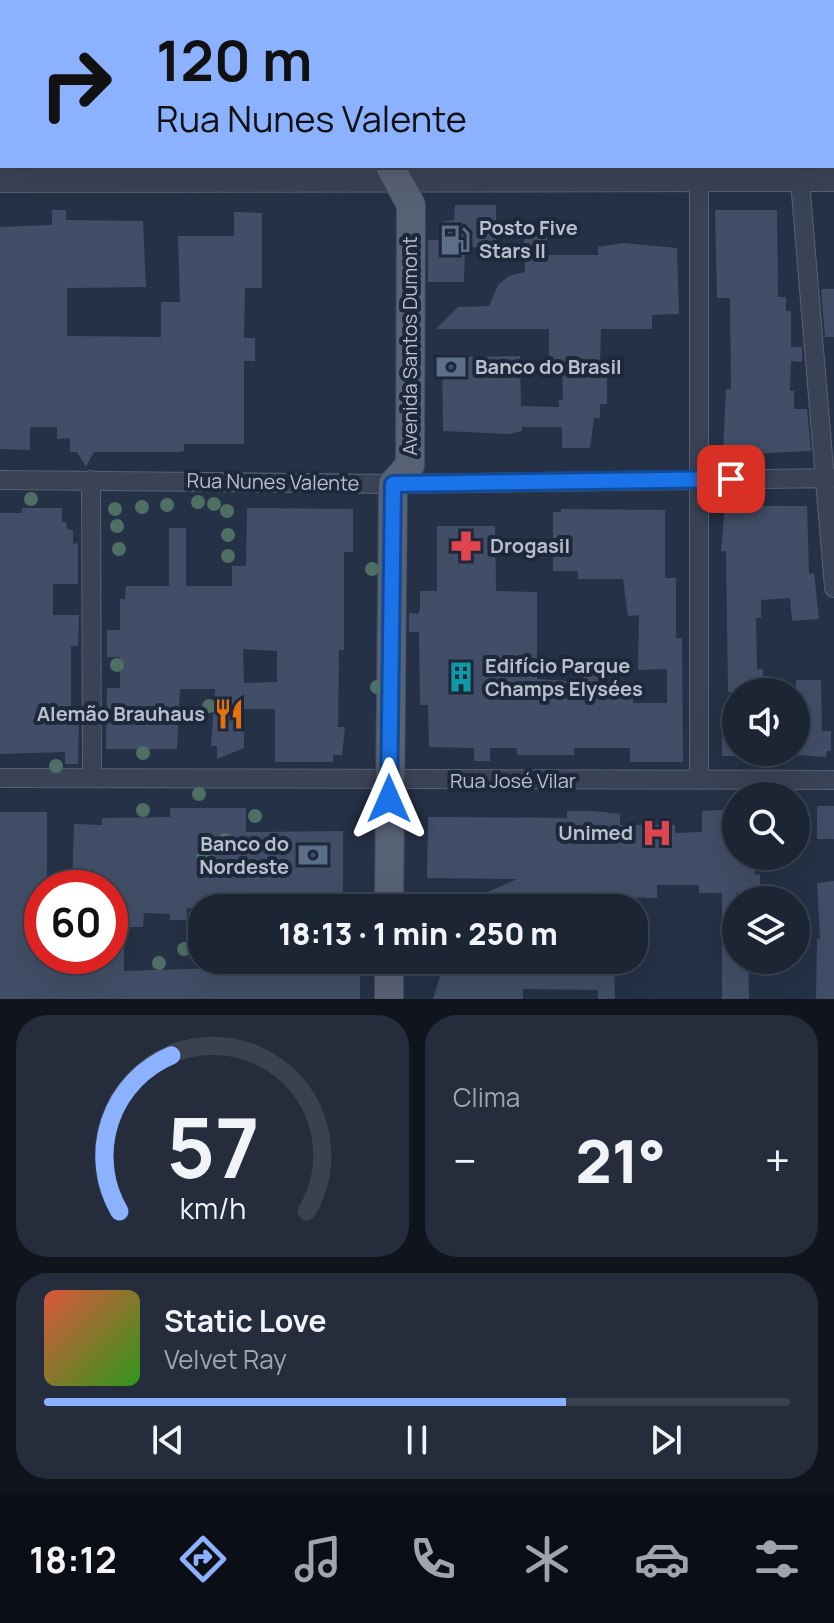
<!DOCTYPE html>
<html lang="pt">
<head>
<meta charset="utf-8">
<style>
	:root { --surface:#1c2534; --page:#252d3c; --text:#f1f3f6; --muted:#a0a5ac; --line:#3a424f; --accent:#8cb1ff }
	body { margin:0; font-family:Manrope,sans-serif; background:var(--page); color:var(--text); height:100vh; display:flex; flex-direction:column; font-size:30px; white-space:nowrap }
	* { box-sizing:border-box; margin:0 }
	p { font-size:26px; color:var(--muted) }
	.icon { flex:none; width:44px; height:44px; fill:none; stroke:currentColor; stroke-width:2; stroke-linecap:round; stroke-linejoin:round }
	.map { position:relative; height:999px; overflow:hidden }
	.side { display:flex; flex-direction:column; gap:16px; padding:16px; background:#0f141d; flex:1 }
	.side>* { flex:none }
	.guide { position:absolute; left:0px; top:0px; width:834px; height:168px; box-shadow:0 8px 32px #0002,0 0 0 2px var(--line); background:#8cb1ff; color:#111; overflow:hidden }
	.controls { position:absolute; left:722px; top:678px; display:grid; gap:16px }
	.controls a { display:grid; place-items:center; width:88px; height:88px; border-radius:50%; background:var(--surface); box-shadow:0 8px 32px #0002,0 0 0 2px var(--line); font-size:40px }
	.speed { position:absolute; left:24px; top:870px; display:flex; gap:16px; font-size:40px; font-weight:700; text-align:center }
	.speed>* { display:grid; place-content:center; width:104px; height:104px; border-radius:50%; background:var(--surface); box-shadow:0 8px 32px #0002,0 0 0 2px var(--line); line-height:1 }
	.speed .limit { border:12px solid #d22; background:#fff; color:#111 }
	.pin { position:absolute; display:grid; place-items:center; width:68px; height:68px; color:#fff; margin:-34px; border-radius:16px; box-shadow:0 4px 12px #0006 }
	.me { position:absolute; width:88px; margin:-44px; rotate:0deg; stroke-linejoin:round; filter:drop-shadow(0 0 6px #0008) }
	.turn { display:flex; align-items:center; gap:28px; height:168px; padding:0 24px; font-size:36px }
	.turn .icon { width:104px; height:104px; stroke-width:2.5 }
	.turn b { display:block; font-size:56px; line-height:68px }
	.big { font-size:60px; font-weight:800; line-height:1.1 }
	.side .card { flex:1; display:flex; flex-direction:column; justify-content:center; gap:12px; min-width:0; padding:0 28px; border-radius:32px; background:var(--page) }
	.side .dial { align-items:center; gap:0 }
	.dial svg { height:208px; overflow:visible; fill:none; stroke:var(--line); stroke-width:7; stroke-linecap:round; text-anchor:middle }
	.dial text { fill:var(--text); stroke:none }
	.song { display:flex; align-items:center; gap:24px }
	.cover { width:96px; height:96px; border-radius:12px; background:linear-gradient(135deg,hsl(10 70% 55%),hsl(110 70% 35%)) }
	.played { height:8px; border-radius:4px; background:linear-gradient(90deg,var(--accent) 70%,var(--line) 70%) }
	.keys { display:flex; justify-content:space-around; direction:ltr }
	.heat { display:flex; justify-content:space-between; align-items:center; font-size:44px; direction:ltr }
	.side .tiles { flex:1; display:grid; gap:16px; grid-template-columns:1fr 1fr }
	.card:last-child { grid-column:span 2 }
	.trip { position:absolute; left:188px; top:894px; width:460px; height:80px; border-radius:32px; background:var(--surface); box-shadow:0 8px 32px #0002,0 0 0 2px var(--line); font-weight:800; line-height:80px; text-align:center }
	.dock { display:flex; height:128px; justify-content:space-around; align-items:center; background:#0b0f15; color:var(--muted) }
	.dock .icon { width:56px; height:56px }
	.dock .active { color:var(--accent) }
	.dock b { font-size:36px; color:var(--text) }
	.map>svg:first-child { display:block }
	.building { fill:#424e67; fill-rule:evenodd }
	.lines { fill:none; stroke-linecap:round; stroke-linejoin:round }
	.minor-casing { stroke:#586173; stroke-width:20 }
	.tertiary-casing { stroke:#586173; stroke-width:24 }
	.primary-casing { stroke:#434c5f; stroke-width:30 }
	.minor { stroke:#3a4356; stroke-width:18 }
	.tertiary { stroke:#3a4356; stroke-width:22 }
	.primary { stroke:#586275; stroke-width:28 }
	.tree { fill:#4d6f64 }
	.route-casing { stroke:#114b97; stroke-width:20 }
	.route { stroke:#1a73e8; stroke-width:14 }
	.labels { text-anchor:middle; stroke-width:8; stroke-linejoin:round; paint-order:stroke }
	.poi-label { font-size:20px; font-weight:bold; fill:#b8bfcf; stroke:#1e283b; text-anchor:start }
	.street-label { font-size:20px; fill:#b8bfcf; stroke:#1e283b }
</style>
</head>
<body>
<div class="map">
<svg width="834" height="999" viewBox="0 0 834 999">
	<rect width="100%" height="100%" fill="#253146"/>
	<!-- building -->
	<path class="building" d="M455,205H496V248L465,247L464,282H428V240H441L442,222L454,220Z
		M52,210H66V220L143,221L146,287L67,288V336L161,337V302H180L178,236H234V212L262,213V288H245L244,338H255V361H244V444H184V451L178,452H94L86,467L77,452H70V438L57,439V427H30V450L0,449V227L52,225Z
		M715,210H777L778,297H786V311H791V347H802V362L791,361L790,391H794V409H807L811,451L748,454L747,450H723L726,389H731L730,298H717Z
		M547,217V255H598V247L623,243L677,248L679,314L652,315V329H601L600,366H607V404H600V418H594L590,448H562V427H522V431L509,434L443,431L442,357L520,356L521,406L559,407V400H563L562,363H549V329H436L458,307L489,306L498,285L509,276L525,272L524,240Z
		M821,289H834V337H825Z
		M725,506H807L809,574L814,573L819,619L792,621L790,598L761,600V618H756L757,669H763V692H728L726,551H721Z
		M22,508H62V522H66L67,529L73,530V544L78,543V584H53V615H79L78,646H71V718H79L78,764H65V752L0,754V513H22Z
		M247,508L353,509V552H344V650H339L338,727H345L342,755H333V762H275V709H244V748L217,759V746H211L215,689H180L177,749H106L107,688H120V657H107V630H120V599H125L126,586H169V528H186V586H232V566H246ZM243,649L277,651V682L244,683Z
		M561,509L665,510V578H676V638H682L683,762H630V748H574V755H517V748H490V761H474V748L429,747L428,705H420L419,632H409V613L418,614L420,609V591H437V526H495L496,591L537,592V679L583,682V670H599V693H633V703H667V669L638,670L639,615L628,616L623,579H578V571H553V512H561Z
		M796,680H821L822,731H831V751H827L826,757L796,755Z
		M722,731H736V756H722Z
		M817,806H834V839H817Z
		M170,808H246V832L343,831V908H187V920H170V914L144,913L143,927H124V971L219,968L220,960H360V999H0V812H47V888H42V956H110V888H72L74,824L102,825V818L170,817Z
		M736,809V856H755V875L760,874V894L736,893V960H748L749,999H722V893H699V885H657V898L620,897V908H452L517,879L427,878L428,817L567,818V811H593L620,814V825H675V833L702,832V811Z
		M834,881V999H816L817,939H820L817,883Z
		M445,960H614L615,999H598V990L523,989V999H433Z"/>
	<g class="lines">
		<!-- minor casing -->
		<g class="minor-casing">
			<path id="minor" d="M80,0V2
				M698,0V2
				M699,166V780
				M800,181L834,588
				M0,480L393,484L834,478
				M91,480L92,777
				M0,778L834,780"/>
		</g>
		<!-- tertiary casing -->
		<g class="tertiary-casing">
			<path id="tertiary" d="M0,181L834,180"/>
		</g>
		<!-- primary casing -->
		<g class="primary-casing">
			<path id="primary" d="M385,2V0
				M389,908L393,484L410,465L411,205L390,166
				M389,999V960"/>
		</g>
		<!-- minor -->
		<use href="#minor" class="minor"/>
		<!-- tertiary -->
		<use href="#tertiary" class="tertiary"/>
		<!-- primary -->
		<use href="#primary" class="primary"/>
	</g>
	<!-- trees -->
	<g class="tree">
		<circle cx="31" cy="499" r="7"/>
		<circle cx="198" cy="502" r="7"/>
		<circle cx="214" cy="504" r="7"/>
		<circle cx="167" cy="505" r="7"/>
		<circle cx="142" cy="507" r="7"/>
		<circle cx="115" cy="509" r="7"/>
		<circle cx="227" cy="511" r="7"/>
		<circle cx="117" cy="526" r="7"/>
		<circle cx="228" cy="535" r="7"/>
		<circle cx="119" cy="549" r="7"/>
		<circle cx="228" cy="556" r="7"/>
		<circle cx="372" cy="569" r="7"/>
		<circle cx="117" cy="665" r="7"/>
		<circle cx="377" cy="687" r="7"/>
		<circle cx="209" cy="706" r="7"/>
		<circle cx="115" cy="712" r="7"/>
		<circle cx="143" cy="753" r="7"/>
		<circle cx="56" cy="766" r="7"/>
		<circle cx="199" cy="794" r="7"/>
		<circle cx="143" cy="810" r="7"/>
		<circle cx="255" cy="816" r="7"/>
		<circle cx="225" cy="840" r="7"/>
		<circle cx="203" cy="857" r="7"/>
		<circle cx="184" cy="949" r="7"/>
		<circle cx="159" cy="963" r="7"/>
	</g>
	<g class="lines">
		<!-- route casing -->
		<g class="route-casing">
			<path id="route" d="M389,799L393,484L731,479"/>
		</g>
		<!-- route -->
		<use href="#route" class="route"/>
	</g>
	<!-- icons -->
	<defs>
		<g id="fuel-bare" transform="scale(2.4)"><path d="M-5.5-6h7V0h2V4h1.3V-2.5L3-4.5l.8-.8L6-3V5H2.5V1h-1V6h-7ZM-4.2-4.7v3.2H.2V-4.7Z" fill="#5c6f8a" stroke="#1e283b" stroke-width="2.5" paint-order="stroke"/></g>
		<g id="bank-bare" transform="scale(2.4)"><path d="M-6-4H6V4H-6ZM0-2.3a2.3 2.3 0 1 0 0 4.6a2.3 2.3 0 1 0 0-4.6Z" fill="#5c6f8a" stroke="#1e283b" stroke-width="2.5" paint-order="stroke"/></g>
		<g id="pharmacy-bare" transform="scale(2.4)"><path d="M-2-6h4v4h4v4h-4v4h-4v-4h-4v-4h4Z" fill="#e0444e" stroke="#1e283b" stroke-width="2.5" paint-order="stroke"/></g>
		<g id="building-bare" transform="scale(2.4)"><path d="M-4-6H4V6H1V3H-1V6H-4ZM-2.5-4.3h1.7v1.8h-1.7ZM.8-4.3h1.7v1.8H.8ZM-2.5-1h1.7V.8h-1.7ZM.8-1h1.7V.8H.8Z" fill="#0f9aa8" stroke="#1e283b" stroke-width="2.5" paint-order="stroke"/></g>
		<g id="restaurant-bare" transform="scale(2.4)"><path d="M-5-6h1v4h1v-4h1v4h1v-4h1v5L-1.5 .5V6h-2V.5L-5-1ZM5-6V6H3V1.5H1.5Q1.5-4 5-6Z" fill="#e8710a" stroke="#1e283b" stroke-width="2.5" paint-order="stroke"/></g>
		<g id="hospital-bare" transform="scale(2.4)"><path d="M-5-5h3v3.5h4V-5h3V5h-3V1.5h-4V5h-3Z" fill="#e0444e" stroke="#1e283b" stroke-width="2.5" paint-order="stroke"/></g>
	</defs>
	<g fill-rule="evenodd">
		<use href="#fuel-bare" x="455" y="240"/>
		<use href="#bank-bare" x="451" y="367"/>
		<use href="#pharmacy-bare" x="466" y="546"/>
		<use href="#building-bare" x="461" y="677"/>
		<use href="#restaurant-bare" x="229" y="714"/>
		<use href="#hospital-bare" x="657" y="833"/>
		<use href="#bank-bare" x="313" y="855"/>
	</g>
	<g class="labels">
		<!-- poi labels -->
		<g class="poi-label">
			<text x="479" y="235">Posto Five<tspan x="479" dy="23">Stars II</tspan></text>
			<text x="475" y="374">Banco do Brasil</text>
			<text x="490" y="553">Drogasil</text>
			<text x="485" y="673">Edifício Parque<tspan x="485" dy="23">Champs Elysées</tspan></text>
			<text x="205" y="721" text-anchor="end">Alemão Brauhaus</text>
			<text x="633" y="840" text-anchor="end">Unimed</text>
			<text x="289" y="851" text-anchor="end">Banco do<tspan x="289" dy="23">Nordeste</tspan></text>
		</g>
		<!-- street labels -->
		<g class="street-label">
			<text transform="translate(410 346) rotate(-90)" y="7">Avenida Santos Dumont</text>
			<text transform="translate(273 482) rotate(1)" y="7">Rua Nunes Valente</text>
			<text x="513" y="788">Rua José Vilar</text>
		</g>
	</g>
</svg>
<div class="controls">
<a><svg class="icon" aria-label="sound" viewBox="0 0 24 24"><path d="M4 9h4l5-4v14l-5-4H4zM17 9q2 3 0 6"/></svg></a>
<a><svg class="icon" aria-label="search" viewBox="0 0 24 24"><circle cx="10" cy="10" r="6"/><path d="M15 15l6 6"/></svg></a>
<a><svg class="icon" aria-label="layers" viewBox="0 0 24 24"><path d="M12 4l9 5-9 5-9-5zM3 14l9 5 9-5"/></svg></a>
</div>
<div class="speed"><div class="limit">60</div></div>
<div class="pin" style="left:731px;top:479px;background:#d93025"><svg class="icon" aria-label="arrive" viewBox="0 0 24 24"><path d="M6 21V4h12l-3 4 3 4H6"/></svg></div>
<svg class="me" style="left:389px;top:799px" viewBox="-20 -20 40 40"><path d="M0-17L14 15 0 8-14 15z" fill="#1a73e8" stroke="#fff" stroke-width="4"/></svg>
<div class="trip">18:13 · 1 min · 250 m</div>
<div class="guide">
<div class="turn"><svg class="icon" aria-label="right" viewBox="0 0 24 24"><path d="M7 20v-9h11M14 6l5 5-5 5"/></svg><div><b>120 m</b>Rua Nunes Valente</div></div>
</div>
</div>
<section class="side">
<div class="tiles">
<div class="card dial"><svg viewBox="0 0 100 80">
<path d="M14 69A42 42 0 1 1 86 69"/>
<path d="M14 69A42 42 0 0 1 34 9" stroke="#8cb1ff"/>
<text x="50" y="56" font-size="32" font-weight="700">57</text>
<text x="50" y="72" font-size="11">km/h</text>
</svg></div>
<div class="card"><p>Clima</p>
<div class="heat"><a>−</a><b class="big">21°</b><a>+</a></div>
</div>
<div class="card">
<div class="song"><i class="cover"></i><div><b>Static Love</b><p>Velvet Ray</p></div></div>
<div class="played"></div>
<div class="keys"><svg class="icon" aria-label="previous" viewBox="0 0 24 24"><path d="M18 5L8 12l10 7zM5 5v14"/></svg><svg class="icon" aria-label="pause" viewBox="0 0 24 24"><path d="M8 5v14M16 5v14"/></svg><svg class="icon" aria-label="next" viewBox="0 0 24 24"><path d="M6 5l10 7-10 7zM19 5v14"/></svg></div>
</div>
</div>
</section>
<nav class="dock">
<b>18:12</b>
<svg class="icon active" aria-label="directions" viewBox="0 0 24 24"><path d="M12 3l9 9-9 9-9-9zM9 14v-3h6M13 9l2 2-2 2"/></svg>
<svg class="icon" aria-label="music" viewBox="0 0 24 24"><path d="M9 18V5l10-2v13"/><circle cx="6" cy="18" r="3"/><circle cx="16" cy="16" r="3"/></svg>
<svg class="icon" aria-label="phone" viewBox="0 0 24 24"><path d="M5 4h4l2 5-3 2q2 4 5 5l2-3 5 2v4C11 20 4 13 5 4z"/></svg>
<svg class="icon" aria-label="climate" viewBox="0 0 24 24"><path d="M12 3v18M4 7l16 10M4 17L20 7"/></svg>
<svg class="icon" aria-label="car" viewBox="0 0 24 24"><path d="M5 17H2v-5l4-1 3-4h7l3 4 3 1v5h-3M9 17h6M6 11h13"/><circle cx="7" cy="17" r="2"/><circle cx="17" cy="17" r="2"/></svg>
<svg class="icon" aria-label="filters" viewBox="0 0 24 24"><path d="M4 7h16M4 17h16"/><circle cx="9" cy="7" r="2"/><circle cx="15" cy="17" r="2"/></svg>
</nav>
</body>
</html>
